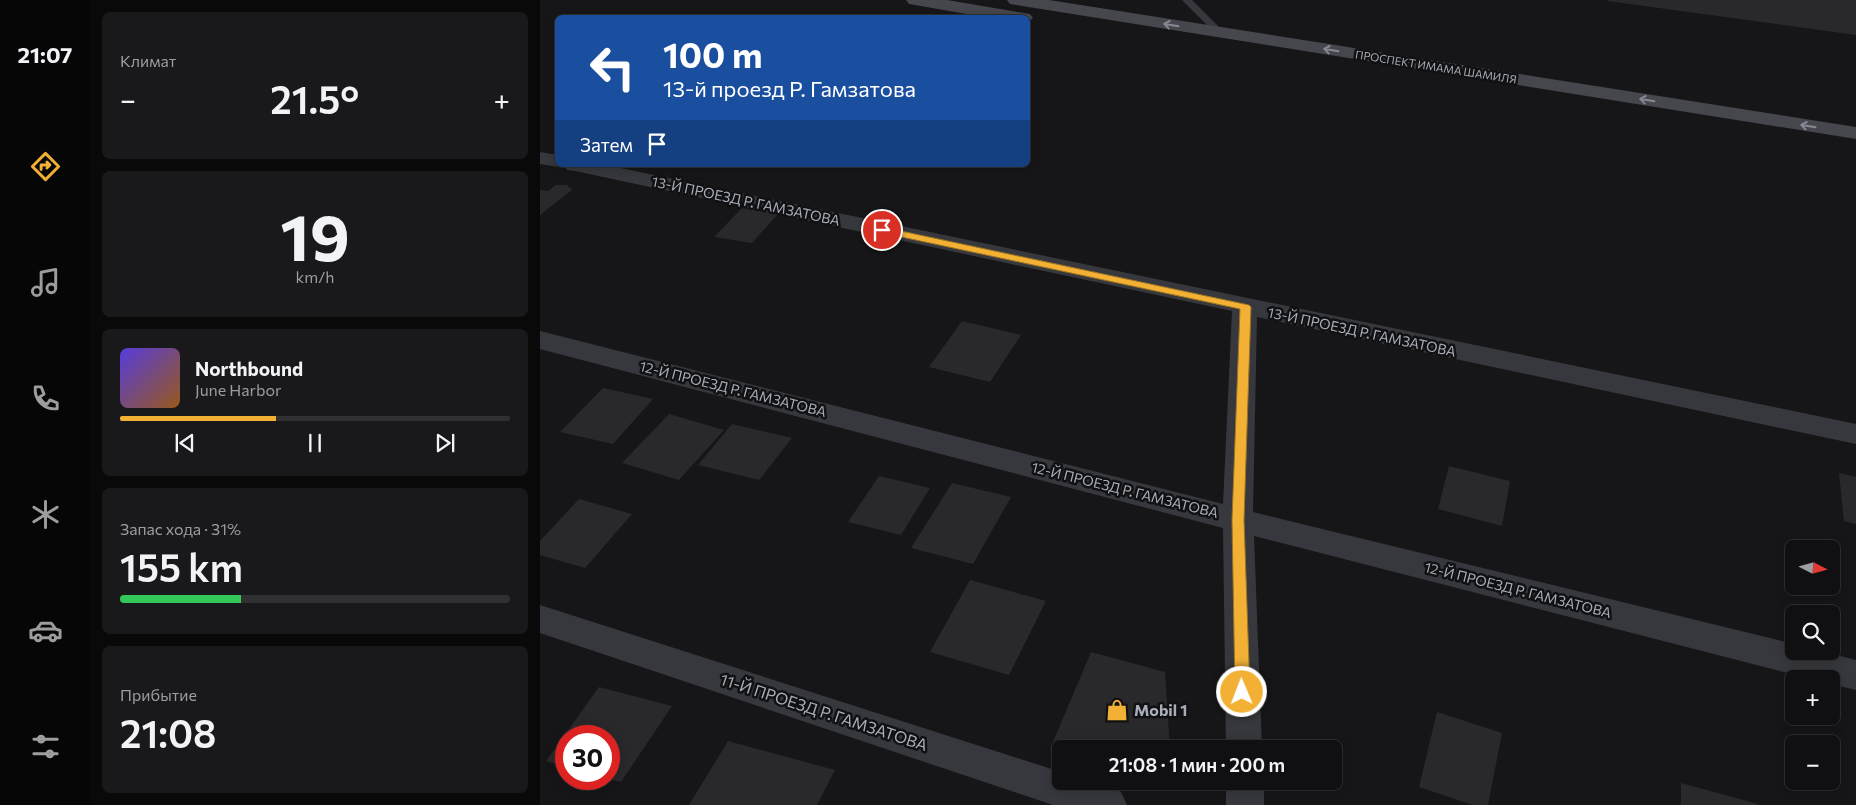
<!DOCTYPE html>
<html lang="ru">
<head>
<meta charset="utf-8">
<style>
	:root { --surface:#101012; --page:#19191b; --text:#f1f3f6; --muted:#9c9d9f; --line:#303032; --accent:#f2b134 }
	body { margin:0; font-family:Commissioner,sans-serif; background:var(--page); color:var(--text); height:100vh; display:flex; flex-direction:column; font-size:19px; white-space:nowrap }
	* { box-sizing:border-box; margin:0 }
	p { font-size:16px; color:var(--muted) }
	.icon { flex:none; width:28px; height:28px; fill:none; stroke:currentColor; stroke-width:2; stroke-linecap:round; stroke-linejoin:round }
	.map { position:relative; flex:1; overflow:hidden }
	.side { display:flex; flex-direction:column; gap:12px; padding:12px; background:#09090a; width:450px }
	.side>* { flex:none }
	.top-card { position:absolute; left:15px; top:15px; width:475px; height:152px; border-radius:8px; box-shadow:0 2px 12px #0003,0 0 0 1px var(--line); background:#1a4fa0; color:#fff; overflow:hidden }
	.needle { width:32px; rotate:96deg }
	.fabs { position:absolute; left:1245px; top:540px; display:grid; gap:10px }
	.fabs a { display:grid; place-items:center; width:55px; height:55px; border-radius:8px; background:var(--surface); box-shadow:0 2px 12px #0003,0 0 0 1px var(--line); font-size:25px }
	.speed { position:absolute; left:15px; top:725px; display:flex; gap:10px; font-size:25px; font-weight:700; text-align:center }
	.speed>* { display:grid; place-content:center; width:65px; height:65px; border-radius:50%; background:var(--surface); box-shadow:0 2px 12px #0003,0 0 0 1px var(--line); line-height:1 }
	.speed .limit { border:8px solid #d22; background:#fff; color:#111 }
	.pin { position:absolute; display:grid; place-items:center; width:42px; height:42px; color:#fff; margin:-21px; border:2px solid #fff; border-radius:50%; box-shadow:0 1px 5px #0007 }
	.me { position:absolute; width:55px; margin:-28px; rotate:359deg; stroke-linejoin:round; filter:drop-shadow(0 0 4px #0008) }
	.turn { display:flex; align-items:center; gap:18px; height:105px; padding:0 25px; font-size:22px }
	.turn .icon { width:65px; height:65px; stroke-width:2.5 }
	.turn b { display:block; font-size:35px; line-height:42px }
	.then { display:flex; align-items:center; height:48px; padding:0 25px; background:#0003; gap:10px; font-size:19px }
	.big { font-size:38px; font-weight:600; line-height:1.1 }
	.side .widget { flex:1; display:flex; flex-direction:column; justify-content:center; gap:8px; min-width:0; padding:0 18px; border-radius:8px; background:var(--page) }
	.side .dial { align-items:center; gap:0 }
	.dial b { font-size:65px; line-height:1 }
	.song { display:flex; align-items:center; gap:15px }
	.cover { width:60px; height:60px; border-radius:8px; background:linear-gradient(135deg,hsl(250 70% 55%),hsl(30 70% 35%)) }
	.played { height:5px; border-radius:2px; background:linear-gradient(90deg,var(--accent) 40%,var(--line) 40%) }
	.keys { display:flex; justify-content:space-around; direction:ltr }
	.heat { display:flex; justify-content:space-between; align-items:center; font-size:28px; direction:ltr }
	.charge { height:8px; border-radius:4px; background:linear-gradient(90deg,#34c759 31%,var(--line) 0) }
	.trip { position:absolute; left:512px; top:740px; width:290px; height:50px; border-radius:8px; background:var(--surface); box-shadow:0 2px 12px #0003,0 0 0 1px var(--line); font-weight:600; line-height:50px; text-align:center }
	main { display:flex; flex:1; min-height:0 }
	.tab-bar { display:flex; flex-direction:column; width:90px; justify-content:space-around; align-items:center; background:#060607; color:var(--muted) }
	.tab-bar .icon { width:35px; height:35px }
	.tab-bar .active { color:var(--accent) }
	.tab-bar b { font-size:22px; color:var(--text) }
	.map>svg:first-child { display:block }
	.building { fill:#29292c }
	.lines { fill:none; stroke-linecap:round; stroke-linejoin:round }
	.service { fill:#37383d; fill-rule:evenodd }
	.minor { fill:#37383d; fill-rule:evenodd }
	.secondary { fill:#45474d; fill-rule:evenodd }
	.oneway { stroke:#858993 }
	.route { fill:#f2b134; stroke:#9d7322 }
	.labels { text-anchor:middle; stroke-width:5; stroke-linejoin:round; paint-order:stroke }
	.far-street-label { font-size:11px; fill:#a8adb8; stroke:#111113 }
	.street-label { font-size:14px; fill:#a8adb8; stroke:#111113 }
	.near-poi-label { font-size:16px; font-weight:bold; fill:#a8adb8; stroke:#111113; text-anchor:start }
	.near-street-label { font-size:16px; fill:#a8adb8; stroke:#111113 }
</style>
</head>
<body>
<main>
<nav class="tab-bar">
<b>21:07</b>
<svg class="icon active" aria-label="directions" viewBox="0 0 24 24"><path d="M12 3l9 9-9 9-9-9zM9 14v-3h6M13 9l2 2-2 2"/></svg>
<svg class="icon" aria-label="music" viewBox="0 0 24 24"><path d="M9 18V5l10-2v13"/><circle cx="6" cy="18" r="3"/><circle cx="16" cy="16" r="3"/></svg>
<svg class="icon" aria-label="phone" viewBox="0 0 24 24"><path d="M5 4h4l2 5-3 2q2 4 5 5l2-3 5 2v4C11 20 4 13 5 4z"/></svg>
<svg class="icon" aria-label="climate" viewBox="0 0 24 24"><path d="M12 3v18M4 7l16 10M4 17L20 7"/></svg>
<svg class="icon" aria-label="car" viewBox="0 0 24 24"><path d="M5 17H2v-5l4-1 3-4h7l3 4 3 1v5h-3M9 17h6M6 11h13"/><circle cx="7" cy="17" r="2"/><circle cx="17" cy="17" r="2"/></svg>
<svg class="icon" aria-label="filters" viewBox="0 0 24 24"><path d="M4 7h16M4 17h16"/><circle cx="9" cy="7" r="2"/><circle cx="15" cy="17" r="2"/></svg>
</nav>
<section class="side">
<div class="widget"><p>Климат</p>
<div class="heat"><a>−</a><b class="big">21.5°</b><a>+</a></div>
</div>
<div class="widget dial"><b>19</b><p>km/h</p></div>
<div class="widget">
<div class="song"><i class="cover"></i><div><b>Northbound</b><p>June Harbor</p></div></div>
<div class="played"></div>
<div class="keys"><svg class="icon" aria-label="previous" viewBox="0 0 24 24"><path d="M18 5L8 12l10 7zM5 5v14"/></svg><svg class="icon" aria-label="pause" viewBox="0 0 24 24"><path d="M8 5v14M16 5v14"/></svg><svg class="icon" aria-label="next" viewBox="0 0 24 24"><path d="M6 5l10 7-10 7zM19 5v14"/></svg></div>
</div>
<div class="widget"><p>Запас хода · 31%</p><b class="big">155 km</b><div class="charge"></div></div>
<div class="widget"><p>Прибытие</p><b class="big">21:08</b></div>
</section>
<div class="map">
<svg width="1316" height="805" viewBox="0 0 1316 805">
	<rect width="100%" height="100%" fill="#161618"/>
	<!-- building -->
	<path class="building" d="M1068,0H1316V35L1068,1Z
		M16,185H27L32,190L0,215V190L8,191Z
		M202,208L238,214L212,243L174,237Z
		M422,321L481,335L450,382L389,367Z
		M63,388L113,399L73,444L20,432Z
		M129,414L184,430L139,480L82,463Z
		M192,424L252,438L219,480L158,465Z
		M909,466L970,481L962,526L898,509Z
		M1299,473L1316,477V524L1304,521Z
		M339,476L390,488L361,535L308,522Z
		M412,483L471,497L433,564L371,548Z
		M39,499L92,514L45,568L0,555V541Z
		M430,580L506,601L469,675L390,652Z
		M551,652L625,672L630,749H521V752L510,749Z
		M59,687L132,706L81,782L69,779V736H26V767L6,761Z
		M897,712L962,733L948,805H933L879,787Z
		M188,741L295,770L277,805H149Z
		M1141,783L1218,804V805H1141Z"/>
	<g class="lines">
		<!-- service -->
		<path class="service" d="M642,0H652L682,30V34H676Z"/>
		<!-- minor -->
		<path class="minor" d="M0,152L18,155V165H66L1316,424V444L717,317L713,512L1254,644V651H1281L1316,660V690L1291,684V679H1271L714,536L722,749H686L683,528L0,349V331L683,504L692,311L35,171L27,170L25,166L18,167L0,164Z
			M0,605L521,772V781C548,781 557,782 581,792L587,805H513L0,633Z
			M686,781H724V805H686Z"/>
		<!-- secondary -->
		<path class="secondary" d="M366,0H407L484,13L490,14L493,18L488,22V18H449L375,5L369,4Z
			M467,0H509L1316,127V139L476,5L470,4Z"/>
	</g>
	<!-- one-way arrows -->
	<defs><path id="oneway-shaft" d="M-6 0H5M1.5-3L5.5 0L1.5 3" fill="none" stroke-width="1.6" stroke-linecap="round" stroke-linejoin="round" transform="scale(1.25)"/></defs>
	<g class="oneway">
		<use href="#oneway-shaft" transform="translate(631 25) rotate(-171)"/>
		<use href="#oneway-shaft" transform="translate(791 50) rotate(-171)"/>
		<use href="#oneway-shaft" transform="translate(1107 100) rotate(-171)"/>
		<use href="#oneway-shaft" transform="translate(1268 126) rotate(-171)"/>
	</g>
	<!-- route -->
	<path class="route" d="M342,227L709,305L711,307L704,520L710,692L707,696L702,698L697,696L695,692L692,520L700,309L338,232L337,230Z"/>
	<!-- icons -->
	<defs>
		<g id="shop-bare" transform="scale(1.725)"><path d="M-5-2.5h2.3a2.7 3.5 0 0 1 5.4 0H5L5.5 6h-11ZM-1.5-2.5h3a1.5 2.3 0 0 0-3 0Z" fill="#f2b134" stroke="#111113" stroke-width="2.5" paint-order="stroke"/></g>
	</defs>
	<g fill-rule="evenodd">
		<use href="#shop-bare" x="577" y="710"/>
	</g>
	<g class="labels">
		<!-- far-street labels -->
		<g class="far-street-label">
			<text transform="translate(896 67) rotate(9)" y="4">ПРОСПЕКТ ИМАМА ШАМИЛЯ</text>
		</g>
		<!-- street labels -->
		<g class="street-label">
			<text transform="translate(206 201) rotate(12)" y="5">13-Й ПРОЕЗД Р. ГАМЗАТОВА</text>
			<text transform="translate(822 332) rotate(12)" y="5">13-Й ПРОЕЗД Р. ГАМЗАТОВА</text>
			<text transform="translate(193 389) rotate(14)" y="5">12-Й ПРОЕЗД Р. ГАМЗАТОВА</text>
			<text transform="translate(585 490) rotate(14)" y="5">12-Й ПРОЕЗД Р. ГАМЗАТОВА</text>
			<text transform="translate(978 590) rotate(14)" y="5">12-Й ПРОЕЗД Р. ГАМЗАТОВА</text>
		</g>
		<!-- near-poi labels -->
		<g class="near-poi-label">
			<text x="594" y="716">Mobil 1</text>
		</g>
		<!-- near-street labels -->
		<g class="near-street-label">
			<text transform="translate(284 712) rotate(18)" y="6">11-Й ПРОЕЗД Р. ГАМЗАТОВА</text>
		</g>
	</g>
</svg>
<div class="fabs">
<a><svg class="needle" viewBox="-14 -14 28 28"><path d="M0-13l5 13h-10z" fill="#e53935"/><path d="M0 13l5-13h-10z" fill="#9c9d9f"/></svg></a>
<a><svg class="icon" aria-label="search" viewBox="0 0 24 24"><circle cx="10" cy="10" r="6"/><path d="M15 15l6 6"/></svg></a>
<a>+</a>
<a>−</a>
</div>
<div class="speed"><div class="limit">30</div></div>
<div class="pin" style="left:342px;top:230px;background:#d93025"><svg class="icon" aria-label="arrive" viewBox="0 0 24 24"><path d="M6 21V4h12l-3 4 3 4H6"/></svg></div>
<svg class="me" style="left:702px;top:692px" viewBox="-20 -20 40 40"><circle r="17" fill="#f2b134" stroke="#fff" stroke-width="3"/><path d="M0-11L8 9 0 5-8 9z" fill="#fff"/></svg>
<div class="trip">21:08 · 1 мин · 200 m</div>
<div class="top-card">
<div class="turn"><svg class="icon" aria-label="left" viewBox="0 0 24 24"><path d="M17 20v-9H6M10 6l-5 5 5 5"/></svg><div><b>100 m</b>13-й проезд Р. Гамзатова</div></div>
<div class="then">Затем<svg class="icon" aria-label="arrive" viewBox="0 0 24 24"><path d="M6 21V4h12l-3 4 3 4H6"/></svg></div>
</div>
</div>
</main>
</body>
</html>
